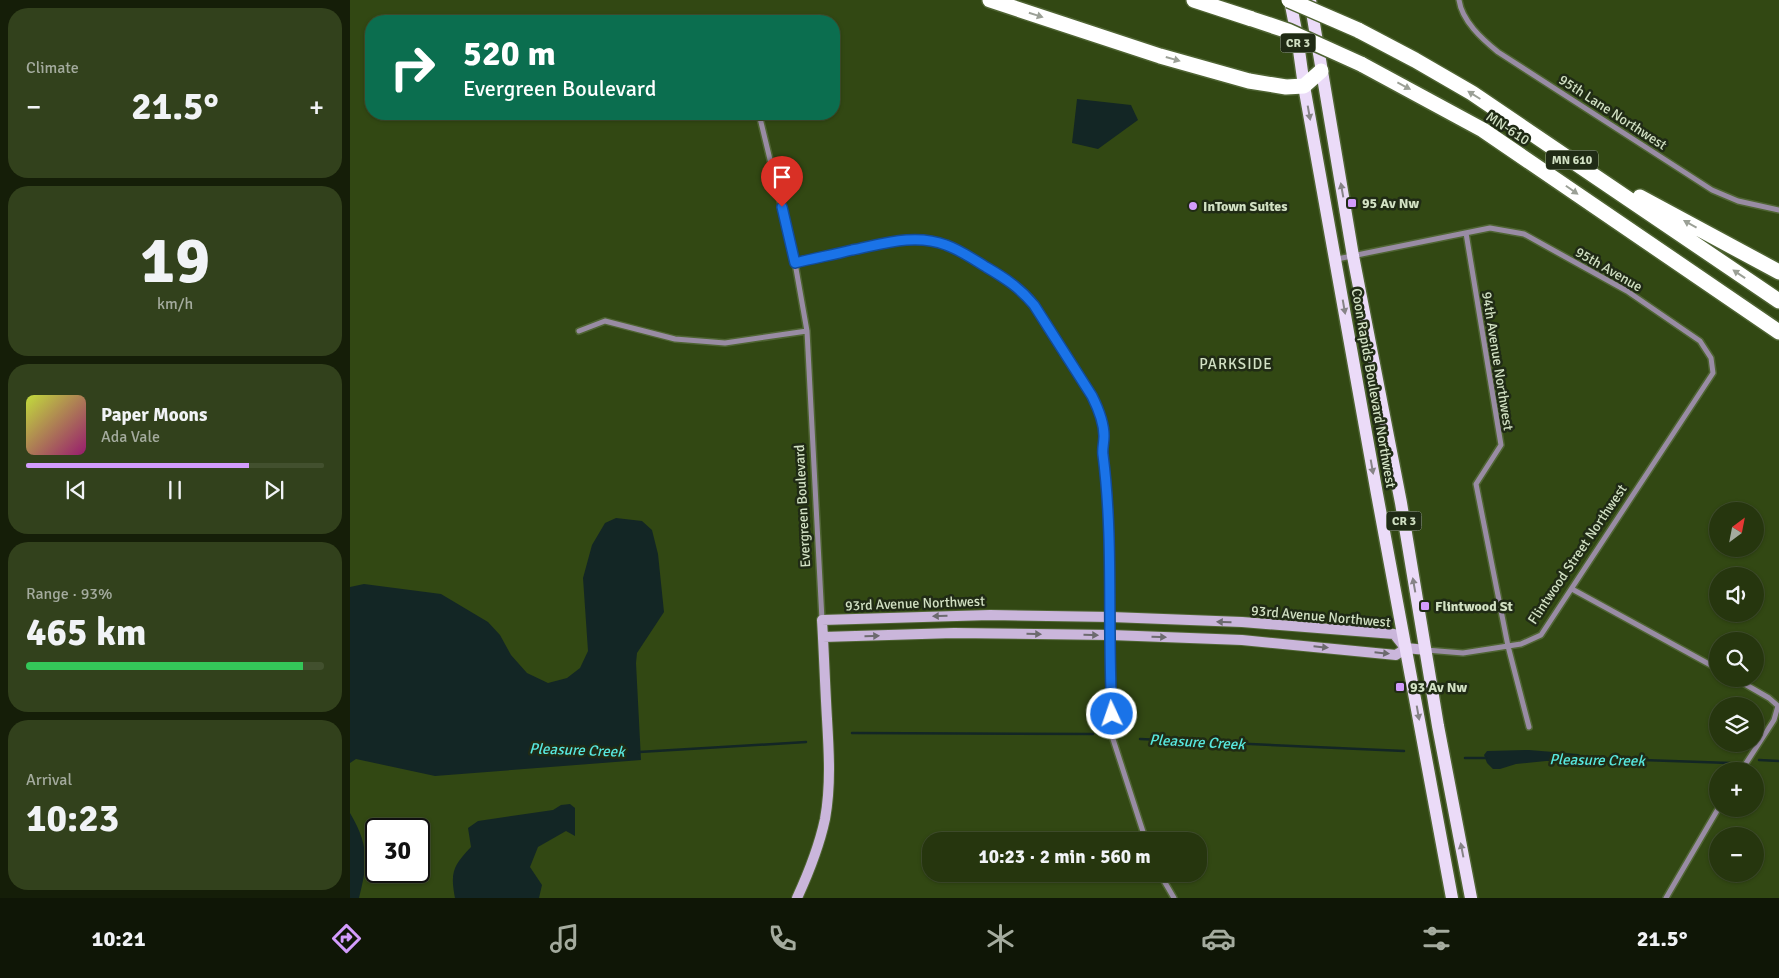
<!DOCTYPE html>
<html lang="en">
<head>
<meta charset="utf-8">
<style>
	:root { --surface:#26360e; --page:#32411c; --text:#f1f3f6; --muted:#a4ab9e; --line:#42502e; --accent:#d39cfd }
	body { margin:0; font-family:Signika,sans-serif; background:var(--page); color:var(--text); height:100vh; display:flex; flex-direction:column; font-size:19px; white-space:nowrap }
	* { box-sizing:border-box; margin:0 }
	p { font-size:16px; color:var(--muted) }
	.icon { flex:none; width:28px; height:28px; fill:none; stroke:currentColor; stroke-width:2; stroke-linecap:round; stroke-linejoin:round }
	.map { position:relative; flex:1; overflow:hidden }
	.panel { display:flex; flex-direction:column; gap:8px; padding:8px; background:#151e08; width:350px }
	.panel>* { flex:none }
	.hud { position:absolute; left:15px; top:15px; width:475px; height:105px; border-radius:20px; box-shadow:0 1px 4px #0004,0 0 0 1px var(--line); background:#0b6e4f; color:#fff; overflow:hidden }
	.needle { width:32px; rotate:32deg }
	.tools { position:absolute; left:1359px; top:502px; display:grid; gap:10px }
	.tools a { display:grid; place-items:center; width:55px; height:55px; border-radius:50%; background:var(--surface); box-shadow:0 1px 4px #0004,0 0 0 1px var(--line); font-size:25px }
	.speed { position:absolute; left:15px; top:818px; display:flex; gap:10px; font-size:25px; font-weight:700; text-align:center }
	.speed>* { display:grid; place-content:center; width:65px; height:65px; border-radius:50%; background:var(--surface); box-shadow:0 1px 4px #0004,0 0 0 1px var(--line); line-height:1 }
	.speed .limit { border:2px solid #111; border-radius:8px; background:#fff; color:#111 }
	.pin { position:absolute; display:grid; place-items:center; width:42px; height:42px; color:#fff; margin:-51px -21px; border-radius:50% 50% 50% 0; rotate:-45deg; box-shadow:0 0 5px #0007 }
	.pin .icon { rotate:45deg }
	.me { position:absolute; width:55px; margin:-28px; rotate:357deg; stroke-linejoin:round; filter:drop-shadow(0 0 4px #0008) }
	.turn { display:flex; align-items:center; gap:18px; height:105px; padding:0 15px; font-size:22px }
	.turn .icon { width:65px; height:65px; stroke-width:2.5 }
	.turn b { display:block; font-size:35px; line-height:42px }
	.big { font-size:38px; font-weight:800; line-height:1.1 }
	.panel .card { flex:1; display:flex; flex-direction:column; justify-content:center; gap:8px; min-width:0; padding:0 18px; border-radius:20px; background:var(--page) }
	.panel .dial { align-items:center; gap:0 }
	.dial b { font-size:65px; line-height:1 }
	.song { display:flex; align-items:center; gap:15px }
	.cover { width:60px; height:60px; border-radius:8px; background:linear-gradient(135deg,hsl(70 70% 55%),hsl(320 70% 35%)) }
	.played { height:5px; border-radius:2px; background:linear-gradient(90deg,var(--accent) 75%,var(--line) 75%) }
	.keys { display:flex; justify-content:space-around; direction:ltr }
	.heat { display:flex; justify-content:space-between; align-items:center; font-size:28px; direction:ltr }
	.charge { height:8px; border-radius:4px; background:linear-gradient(90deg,#34c759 93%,var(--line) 0) }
	.trip { position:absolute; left:572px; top:832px; width:285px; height:50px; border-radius:20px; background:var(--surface); box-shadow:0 1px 4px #0004,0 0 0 1px var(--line); font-weight:800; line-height:50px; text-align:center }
	.tabs { display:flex; height:80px; justify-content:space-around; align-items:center; background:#0f1606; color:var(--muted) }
	.tabs .icon { width:35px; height:35px }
	.tabs .current { color:var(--accent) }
	.tabs b { font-size:22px; color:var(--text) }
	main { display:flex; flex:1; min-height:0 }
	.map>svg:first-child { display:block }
	.water { fill:#132625 }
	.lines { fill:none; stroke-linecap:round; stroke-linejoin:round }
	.stream { stroke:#132625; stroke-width:2.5 }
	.street-casing { stroke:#4f6433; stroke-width:8 }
	.secondary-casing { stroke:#4f6433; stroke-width:12 }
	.primary-casing { stroke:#4f6433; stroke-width:15 }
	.highway-casing { stroke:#4f6433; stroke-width:18 }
	.street { stroke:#998ca4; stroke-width:5 }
	.secondary { stroke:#cab6db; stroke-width:10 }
	.primary { stroke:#ebdbf8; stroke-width:12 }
	.highway { stroke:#fff; stroke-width:15 }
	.highway-bridge-casing { stroke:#4f6433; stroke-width:18; stroke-linecap:butt }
	.highway-bridge { stroke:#fff; stroke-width:15 }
	.oneway { fill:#9ba096 }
	.oneway2 { fill:#868386 }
	.oneway3 { fill:#6c6a6e }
	.route-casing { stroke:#114b97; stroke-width:12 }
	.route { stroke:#1a73e8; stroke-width:9 }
	.poi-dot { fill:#d39cfd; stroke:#202b15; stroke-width:2 }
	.labels { text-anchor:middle; stroke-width:5; stroke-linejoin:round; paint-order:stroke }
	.shield { fill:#202b15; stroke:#9daa90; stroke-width:1 }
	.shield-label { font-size:12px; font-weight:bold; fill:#d2e1c4 }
	.street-label { font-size:14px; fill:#d2e1c4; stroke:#202b15 }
	.poi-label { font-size:14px; font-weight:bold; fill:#d2e1c4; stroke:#202b15; text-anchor:start }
	.neighbourhood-label { font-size:15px; letter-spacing:1px; fill:#d2e1c4; stroke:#202b15 }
	.water-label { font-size:15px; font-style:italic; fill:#58e8df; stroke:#202b15 }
</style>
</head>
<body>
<main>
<section class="panel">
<div class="card"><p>Climate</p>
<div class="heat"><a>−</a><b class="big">21.5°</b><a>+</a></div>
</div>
<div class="card dial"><b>19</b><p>km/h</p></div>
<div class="card">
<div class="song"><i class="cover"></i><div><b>Paper Moons</b><p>Ada Vale</p></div></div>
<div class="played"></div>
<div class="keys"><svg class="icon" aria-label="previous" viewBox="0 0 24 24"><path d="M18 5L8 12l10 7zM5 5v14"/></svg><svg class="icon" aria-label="pause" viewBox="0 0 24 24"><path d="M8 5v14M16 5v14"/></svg><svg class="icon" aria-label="next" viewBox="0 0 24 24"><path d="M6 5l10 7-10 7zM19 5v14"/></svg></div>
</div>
<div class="card"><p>Range · 93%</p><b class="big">465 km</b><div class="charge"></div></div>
<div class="card"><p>Arrival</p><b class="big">10:23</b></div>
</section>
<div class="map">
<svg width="1429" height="898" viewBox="0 0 1429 898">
	<rect width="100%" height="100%" fill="#324813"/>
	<!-- water -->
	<path class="water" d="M727,99L781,105L788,120L748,149L722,143Z
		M266,518L292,521L302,530L308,554L314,612L287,653L286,663L291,760L85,776L6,759L0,763V587L14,584L91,594L138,622L150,635L161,655L177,673L198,683L217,678L230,668L238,651L233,578L242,545L255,523Z
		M1179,750L1228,754L1237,758V761H1196L1166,764L1150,769H1143L1137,763L1134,755L1137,751Z
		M220,804L225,808V836L216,831L188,847L180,867L192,885L189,898H105C100,872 103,866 121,847L118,828L128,821L203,810L211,805Z
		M0,813C19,845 18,863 9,898H0Z"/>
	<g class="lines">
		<!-- stream -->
		<path class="stream" d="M502,733L743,734
			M790,739L1054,751
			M289,752L456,742
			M1115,758H1136
			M1234,758L1380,763
			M1409,760L1429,761"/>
		<!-- street casing -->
		<g class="street-casing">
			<path id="street" d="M1109,0C1112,21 1132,39 1148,52L1362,190L1388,201L1429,210
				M409,114L445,263L457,331L472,620
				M1116,233L1151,445L1126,484L1158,646L1179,727
				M987,259L1140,228L1174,234L1277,291L1350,341L1361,358L1363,373L1191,635L1171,644L1113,653L1076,650
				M445,263L553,240L578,241L596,245L613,253L658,280L674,294L693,320L741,396L749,412L754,435L752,450L757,486L761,554L760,672L762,736L796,841
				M229,331L255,321L325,339L375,343L457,331
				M1222,589L1368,669
				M1386,679L1419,698L1428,706L1424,720L1391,771
				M810,874L824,898
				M1316,898L1368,809"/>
		</g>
		<!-- secondary casing -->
		<g class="secondary-casing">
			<path id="secondary" d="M473,637L604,633L761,635L892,640L1046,655L1056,648
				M1056,648L1076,650
				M447,898C459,872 469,847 475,819C481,786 479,752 477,719C475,686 474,653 472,620L640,615L761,617L892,622L1044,634L1055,648"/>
		</g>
		<!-- primary casing -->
		<g class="primary-casing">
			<path id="primary" d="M940,0L947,36L954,86L1027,494L1102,898
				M960,0L1003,256L1051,503L1088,726L1121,898"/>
		</g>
		<!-- highway casing -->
		<g class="highway-casing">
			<path id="highway" d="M640,0L810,56L899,81L936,87L954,86L971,71
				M844,0L902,19
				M1008,30L1065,60L1122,93L1429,301
				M1011,64L1133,130L1429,332
				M1290,197L1429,272"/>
		</g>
		<!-- street -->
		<use href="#street" class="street"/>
		<!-- secondary -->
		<use href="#secondary" class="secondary"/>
		<!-- primary -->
		<use href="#primary" class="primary"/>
		<!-- highway -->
		<use href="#highway" class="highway"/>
		<!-- highway-bridge casing -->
		<g class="highway-bridge-casing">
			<path id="highway-bridge" d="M939,0L1008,30
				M902,19L938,31L1011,64"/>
		</g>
		<!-- highway-bridge -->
		<use href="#highway-bridge" class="highway-bridge"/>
	</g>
	<!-- one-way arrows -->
	<defs><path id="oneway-solid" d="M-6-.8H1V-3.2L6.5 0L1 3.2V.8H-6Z" transform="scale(1.25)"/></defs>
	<g class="oneway">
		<use href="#oneway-solid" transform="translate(686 15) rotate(18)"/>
		<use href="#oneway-solid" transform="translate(823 59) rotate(16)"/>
		<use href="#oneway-solid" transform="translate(1054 86) rotate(28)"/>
		<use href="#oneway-solid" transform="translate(1124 95) rotate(-148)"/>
		<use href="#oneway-solid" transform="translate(1222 190) rotate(35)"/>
		<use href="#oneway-solid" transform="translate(1340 224) rotate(-151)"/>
		<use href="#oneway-solid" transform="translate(1389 274) rotate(-146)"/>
	</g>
	<g class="oneway2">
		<use href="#oneway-solid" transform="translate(959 113) rotate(80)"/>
		<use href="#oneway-solid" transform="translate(992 190) rotate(-100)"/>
		<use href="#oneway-solid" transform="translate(994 307) rotate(80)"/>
		<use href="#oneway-solid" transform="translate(1022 467) rotate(80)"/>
		<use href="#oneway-solid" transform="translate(1064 585) rotate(-100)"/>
		<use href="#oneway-solid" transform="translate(1068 713) rotate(80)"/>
		<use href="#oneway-solid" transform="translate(1112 850) rotate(-101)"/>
	</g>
	<g class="oneway3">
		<use href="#oneway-solid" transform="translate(590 616) rotate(178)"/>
		<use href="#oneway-solid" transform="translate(874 622) rotate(-178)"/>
		<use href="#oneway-solid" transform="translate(684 634) rotate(1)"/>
		<use href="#oneway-solid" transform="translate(741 635) rotate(1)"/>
		<use href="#oneway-solid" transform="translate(522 636) rotate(-2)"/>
		<use href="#oneway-solid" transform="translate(809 637) rotate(2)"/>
		<use href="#oneway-solid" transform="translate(971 647) rotate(6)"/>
		<use href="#oneway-solid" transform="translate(1032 653) rotate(6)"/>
	</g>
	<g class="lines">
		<!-- route casing -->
		<g class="route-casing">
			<path id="route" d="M432,207L445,263C464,258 483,255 502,250C532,244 565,233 596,245C610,250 623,259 636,267C655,278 670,288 684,305L742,396C748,408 754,423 754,436C754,443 752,449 753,455C764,541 757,627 762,714"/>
		</g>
		<!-- route -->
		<use href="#route" class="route"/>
	</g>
	<!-- markers -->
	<g class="poi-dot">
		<rect x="997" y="198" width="10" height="10" rx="2.5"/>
		<circle cx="843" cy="206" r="5"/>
		<rect x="1070" y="601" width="10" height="10" rx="2.5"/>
		<rect x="1045" y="682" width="10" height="10" rx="2.5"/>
	</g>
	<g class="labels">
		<!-- shield labels -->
		<g class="shield">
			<rect x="930.5" y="33.5" width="35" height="19" rx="4"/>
			<rect x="1196" y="150.5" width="52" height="19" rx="4"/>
			<rect x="1036.5" y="511.5" width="35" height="19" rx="4"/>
		</g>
		<g class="shield-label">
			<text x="948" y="47">CR 3</text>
			<text x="1222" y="164">MN 610</text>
			<text x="1054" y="525">CR 3</text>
		</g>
		<!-- street labels -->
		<g class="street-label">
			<text transform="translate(1263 112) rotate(33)" y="5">95th Lane Northwest</text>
			<text transform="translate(1158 128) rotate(33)" y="5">MN-610</text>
			<text transform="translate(1259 269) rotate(30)" y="5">95th Avenue</text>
			<text transform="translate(1148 361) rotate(81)" y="5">94th Avenue Northwest</text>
			<text transform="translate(1024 388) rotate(80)" y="5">Coon Rapids Boulevard Northwest</text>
			<text transform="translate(452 506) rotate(-93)" y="5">Evergreen Boulevard</text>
			<text transform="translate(1227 554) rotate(-56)" y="5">Flintwood Street Northwest</text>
			<text transform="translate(565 603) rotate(-2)" y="5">93rd Avenue Northwest</text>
			<text transform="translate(971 616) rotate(5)" y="5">93rd Avenue Northwest</text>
		</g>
		<!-- poi labels -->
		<g class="poi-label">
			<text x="1012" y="208">95 Av Nw</text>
			<text x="853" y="211">InTown Suites</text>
			<text x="1085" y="611">Flintwood St</text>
			<text x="1060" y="692">93 Av Nw</text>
		</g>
		<!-- neighbourhood labels -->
		<g class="neighbourhood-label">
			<text x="886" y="369">PARKSIDE</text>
		</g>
		<!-- water labels -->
		<g class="water-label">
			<text transform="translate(847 742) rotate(3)" y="5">Pleasure Creek</text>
			<text transform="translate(227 750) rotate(2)" y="5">Pleasure Creek</text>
			<text transform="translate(1247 760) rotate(1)" y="5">Pleasure Creek</text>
		</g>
	</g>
</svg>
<div class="tools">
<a><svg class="needle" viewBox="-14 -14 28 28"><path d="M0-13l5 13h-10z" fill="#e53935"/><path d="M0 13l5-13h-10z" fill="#a4ab9e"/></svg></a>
<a><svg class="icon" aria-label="sound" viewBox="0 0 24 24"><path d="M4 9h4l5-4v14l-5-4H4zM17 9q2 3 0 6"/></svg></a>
<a><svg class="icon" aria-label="search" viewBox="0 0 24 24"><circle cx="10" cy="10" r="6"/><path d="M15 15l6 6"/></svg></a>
<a><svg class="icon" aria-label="layers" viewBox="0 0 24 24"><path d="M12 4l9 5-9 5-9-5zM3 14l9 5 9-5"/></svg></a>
<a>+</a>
<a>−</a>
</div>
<div class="speed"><div class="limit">30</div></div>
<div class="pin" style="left:432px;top:207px;background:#d93025"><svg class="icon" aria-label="arrive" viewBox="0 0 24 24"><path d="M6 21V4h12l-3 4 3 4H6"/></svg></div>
<svg class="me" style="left:762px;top:714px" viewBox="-20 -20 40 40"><circle r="17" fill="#1a73e8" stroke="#fff" stroke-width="3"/><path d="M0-11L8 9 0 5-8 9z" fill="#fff"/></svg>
<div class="trip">10:23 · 2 min · 560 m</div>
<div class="hud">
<div class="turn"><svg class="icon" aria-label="right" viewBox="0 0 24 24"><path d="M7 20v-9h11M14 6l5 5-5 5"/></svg><div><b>520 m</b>Evergreen Boulevard</div></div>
</div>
</div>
</main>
<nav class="tabs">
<b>10:21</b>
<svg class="icon current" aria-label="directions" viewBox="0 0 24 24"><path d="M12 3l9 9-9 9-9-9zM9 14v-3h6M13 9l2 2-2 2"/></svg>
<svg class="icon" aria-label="music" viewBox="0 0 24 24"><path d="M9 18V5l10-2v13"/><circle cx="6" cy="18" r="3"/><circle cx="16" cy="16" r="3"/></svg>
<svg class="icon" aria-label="phone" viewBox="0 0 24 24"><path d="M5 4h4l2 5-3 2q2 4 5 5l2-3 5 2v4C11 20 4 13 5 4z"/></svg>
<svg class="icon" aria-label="climate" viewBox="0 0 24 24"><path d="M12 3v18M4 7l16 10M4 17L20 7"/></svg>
<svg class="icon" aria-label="car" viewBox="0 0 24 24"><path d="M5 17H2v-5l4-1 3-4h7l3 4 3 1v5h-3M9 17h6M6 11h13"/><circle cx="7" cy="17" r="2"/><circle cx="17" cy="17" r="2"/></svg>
<svg class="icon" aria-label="filters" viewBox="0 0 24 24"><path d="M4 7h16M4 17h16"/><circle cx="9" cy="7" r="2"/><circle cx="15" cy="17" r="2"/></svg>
<b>21.5°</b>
</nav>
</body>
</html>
